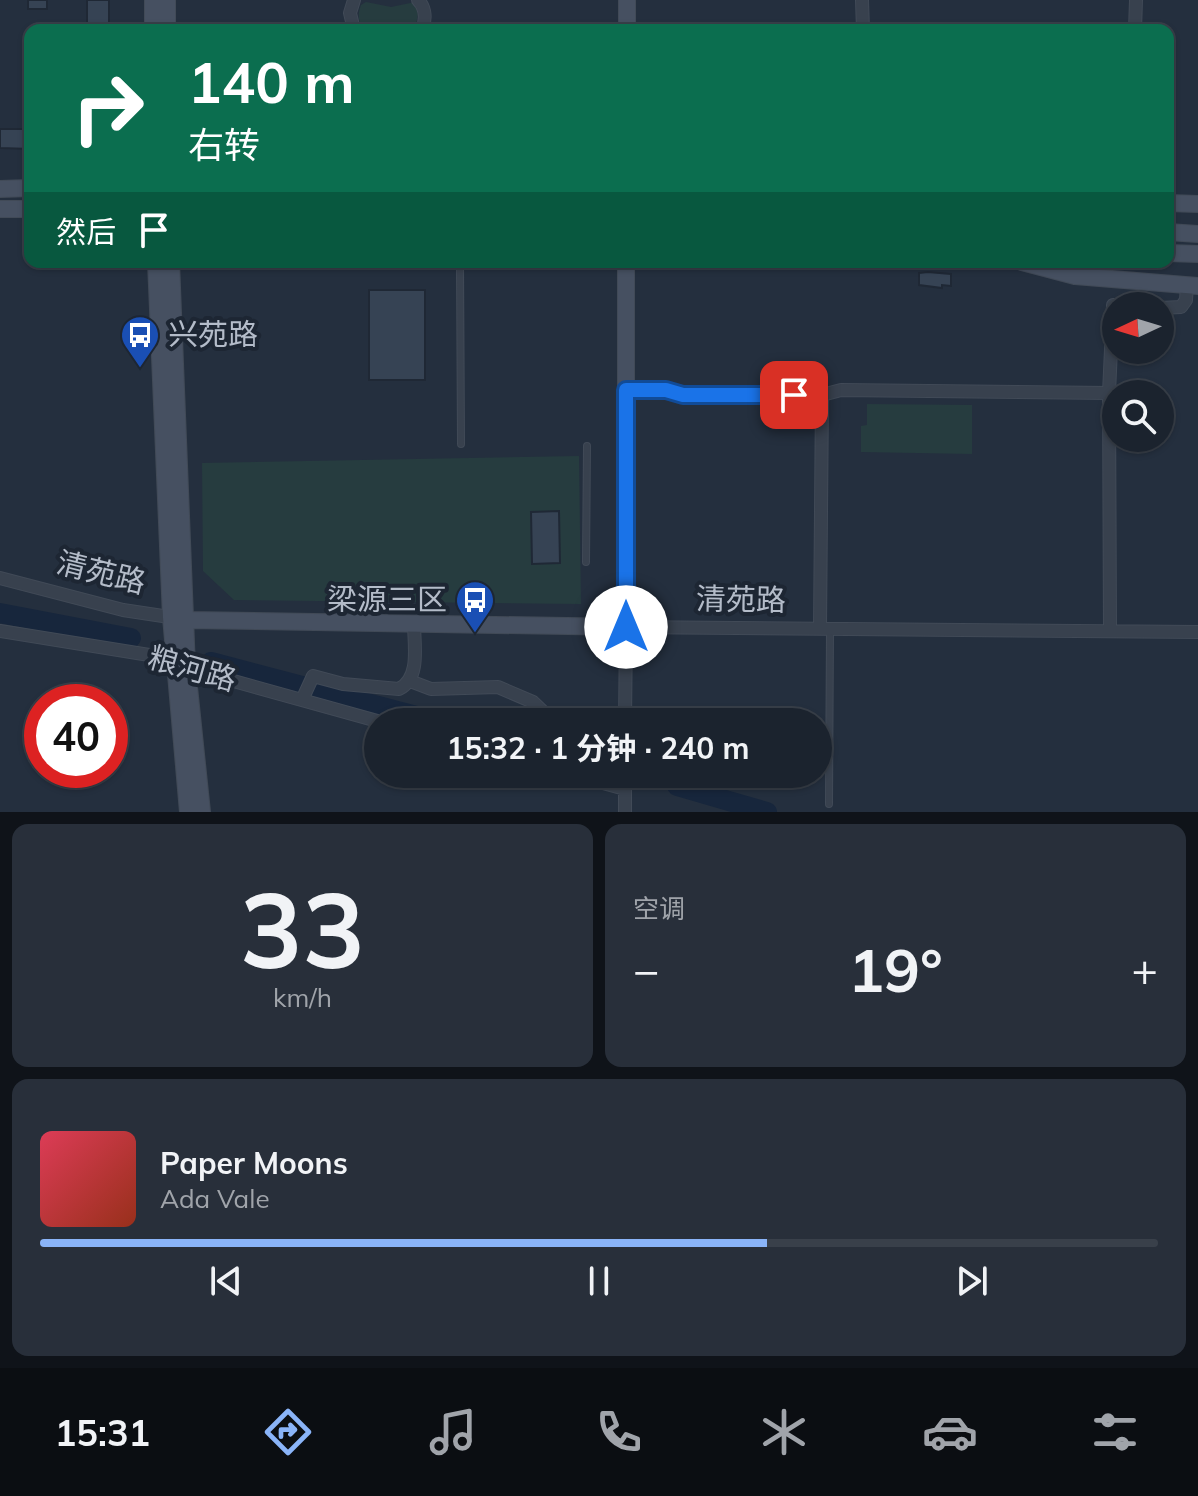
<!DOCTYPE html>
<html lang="zh">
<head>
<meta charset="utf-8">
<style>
	:root { --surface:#1b232e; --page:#282f3a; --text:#f1f3f6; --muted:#a0a4aa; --line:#39404a; --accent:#8ab4f8 }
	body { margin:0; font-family:Mulish,"Noto Sans SC",sans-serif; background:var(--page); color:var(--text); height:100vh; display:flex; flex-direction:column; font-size:30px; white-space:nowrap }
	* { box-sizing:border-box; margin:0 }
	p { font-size:26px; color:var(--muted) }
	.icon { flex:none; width:44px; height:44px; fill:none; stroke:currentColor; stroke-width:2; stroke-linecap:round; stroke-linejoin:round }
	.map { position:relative; height:812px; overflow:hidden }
	.side { display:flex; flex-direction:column; gap:12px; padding:12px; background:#0f1319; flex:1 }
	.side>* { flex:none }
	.guide { position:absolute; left:24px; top:24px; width:1150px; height:244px; border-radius:16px; box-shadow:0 2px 6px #0004,0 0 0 2px var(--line); background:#0b6e4f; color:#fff; overflow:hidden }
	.needle { width:52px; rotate:266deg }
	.tools { position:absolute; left:1102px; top:292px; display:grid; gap:16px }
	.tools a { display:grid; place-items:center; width:72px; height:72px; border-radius:50%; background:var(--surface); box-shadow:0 2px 6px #0004,0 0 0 2px var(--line); font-size:40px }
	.speed { position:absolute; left:24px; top:684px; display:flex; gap:16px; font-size:40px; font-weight:700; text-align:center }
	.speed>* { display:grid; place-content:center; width:104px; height:104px; border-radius:50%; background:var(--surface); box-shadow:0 2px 6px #0004,0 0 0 2px var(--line); line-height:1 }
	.speed .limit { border:12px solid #d22; background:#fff; color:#111 }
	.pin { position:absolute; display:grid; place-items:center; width:68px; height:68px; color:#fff; margin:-34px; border-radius:16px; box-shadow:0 4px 12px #0006 }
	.me { position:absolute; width:88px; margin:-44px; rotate:0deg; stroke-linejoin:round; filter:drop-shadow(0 0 6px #0008) }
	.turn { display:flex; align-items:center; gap:28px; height:168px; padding:0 32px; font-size:36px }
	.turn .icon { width:104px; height:104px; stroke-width:2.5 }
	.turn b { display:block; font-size:56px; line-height:68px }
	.then { display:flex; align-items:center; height:76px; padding:0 32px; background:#0003; gap:16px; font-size:30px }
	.big { font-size:60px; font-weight:700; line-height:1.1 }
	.side .card { flex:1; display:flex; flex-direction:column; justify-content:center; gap:12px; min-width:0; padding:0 28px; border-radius:16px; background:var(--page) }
	.side .dial { align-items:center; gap:0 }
	.dial b { font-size:104px; line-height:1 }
	.song { display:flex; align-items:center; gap:24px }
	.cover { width:96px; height:96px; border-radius:12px; background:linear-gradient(135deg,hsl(350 70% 55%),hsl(10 70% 35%)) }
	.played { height:8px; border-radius:4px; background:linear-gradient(90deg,var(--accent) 65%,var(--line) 65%) }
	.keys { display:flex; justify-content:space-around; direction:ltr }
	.heat { display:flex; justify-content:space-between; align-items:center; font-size:44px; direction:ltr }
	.side .tiles { flex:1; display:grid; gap:12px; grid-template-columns:1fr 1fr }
	.card:last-child { grid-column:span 2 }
	.trip { position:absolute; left:364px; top:708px; width:468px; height:80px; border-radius:40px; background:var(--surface); box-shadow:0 2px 6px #0004,0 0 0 2px var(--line); font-weight:700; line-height:80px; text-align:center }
	.tabs { display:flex; height:128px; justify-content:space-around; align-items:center; background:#0b0e12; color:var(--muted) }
	.tabs .icon { width:56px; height:56px }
	.tabs .selected { color:var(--accent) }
	.tabs b { font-size:36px; color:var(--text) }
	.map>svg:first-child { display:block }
	.green { fill:#263c3f }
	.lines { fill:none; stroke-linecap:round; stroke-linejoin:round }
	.river { stroke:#17263c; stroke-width:20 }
	.building { fill:#364354; stroke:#1f2835; stroke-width:2 }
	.lane-casing { stroke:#414a57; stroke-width:8 }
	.street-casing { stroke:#414a57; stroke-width:14 }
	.secondary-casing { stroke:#414a57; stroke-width:18 }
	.lane { stroke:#38414e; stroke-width:6 }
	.street { stroke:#38414e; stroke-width:12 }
	.secondary { stroke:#465061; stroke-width:16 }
	.route-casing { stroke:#114b97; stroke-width:20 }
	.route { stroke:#1a73e8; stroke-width:14 }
	.labels { text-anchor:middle; stroke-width:8; stroke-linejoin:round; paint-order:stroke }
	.poi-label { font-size:30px; fill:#b4bcc9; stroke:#1d2633; text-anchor:start }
	.street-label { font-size:30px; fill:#b4bcc9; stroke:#1d2633 }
</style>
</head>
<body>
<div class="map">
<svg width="1198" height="812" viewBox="0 0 1198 812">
	<rect width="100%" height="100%" fill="#242f3e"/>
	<!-- green -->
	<path class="green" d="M366,2L391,7L415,2C419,12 419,22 411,30H366C358,23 357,15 361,5Z
		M867,404L972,405V454L861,452V426L867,425Z
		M579,456L581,604L234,600L203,571L202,463Z"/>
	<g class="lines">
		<!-- river -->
		<path class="river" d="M0,613L131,638
			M211,662L439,722
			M677,786L767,812"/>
	</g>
	<!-- building -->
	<path class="building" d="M28,0H47V9H28Z
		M87,0H109V30H87Z
		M0,129H30V149L0,148Z
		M928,272L951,274V286L942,285V288L919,285V273Z
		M369,290H425V380H369Z
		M559,511L560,563L532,564L531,512Z"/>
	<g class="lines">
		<!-- lane casing -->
		<g class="lane-casing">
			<path id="lane" d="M460,262L461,444
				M586,562L587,446
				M829,804L830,629"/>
		</g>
		<!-- street casing -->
		<g class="street-casing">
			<path id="street" d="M354,0L350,13L354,30
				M418,0C426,8 426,20 422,30
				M862,0L863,30
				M1135,30L1136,0
				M1160,308L1181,307L1186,300L1187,285
				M626,390H666L683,395H822L841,390L1109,393
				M0,578L123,610L176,618
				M820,628L822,395
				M0,631L174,659L187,668L381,722
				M1110,631L1109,393L1113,305L1128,306
				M410,681L431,689L498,687L533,702L554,722
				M302,700L313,676L343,684L399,689C421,678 414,645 414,623
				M625,722L626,627L1198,632
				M570,774L625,789
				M625,812V774"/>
		</g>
		<!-- secondary casing -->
		<g class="secondary-casing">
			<path id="secondary" d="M153,0V30
				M167,0V30
				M627,30V0
				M0,189L30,188
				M1168,203L1198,204
				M0,209H30
				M1168,232L1198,234
				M1168,253L1198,254
				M156,262L171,617L188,812
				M171,262L187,668L202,812
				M1022,262L1075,276L1198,286
				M187,620L626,627V262"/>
		</g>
		<!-- lane -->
		<use href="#lane" class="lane"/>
		<!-- street -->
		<use href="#street" class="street"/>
		<!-- secondary -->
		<use href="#secondary" class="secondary"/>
	</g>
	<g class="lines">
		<!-- route casing -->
		<g class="route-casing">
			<path id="route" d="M626,627V390H666L683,395H794"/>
		</g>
		<!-- route -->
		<use href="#route" class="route"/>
	</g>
	<!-- icons -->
	<defs>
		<g id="bus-pin" transform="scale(2)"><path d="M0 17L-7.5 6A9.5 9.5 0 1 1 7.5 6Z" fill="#1a4fb4" stroke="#1d2633"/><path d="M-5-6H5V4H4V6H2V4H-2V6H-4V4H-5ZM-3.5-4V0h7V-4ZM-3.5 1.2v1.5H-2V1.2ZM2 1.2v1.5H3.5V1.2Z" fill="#fff"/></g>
	</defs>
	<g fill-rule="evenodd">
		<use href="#bus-pin" x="140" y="335"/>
		<use href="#bus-pin" x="475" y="600"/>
	</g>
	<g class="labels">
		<!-- poi labels -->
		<g class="poi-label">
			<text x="168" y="345">兴苑路</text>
			<text x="447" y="610" text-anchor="end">梁源三区</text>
		</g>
		<!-- street labels -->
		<g class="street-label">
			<text transform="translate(101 573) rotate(14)" y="10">清苑路</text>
			<text transform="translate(741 600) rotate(1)" y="10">清苑路</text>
			<text transform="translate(192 669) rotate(16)" y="10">粮河路</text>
		</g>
	</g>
</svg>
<div class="tools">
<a><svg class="needle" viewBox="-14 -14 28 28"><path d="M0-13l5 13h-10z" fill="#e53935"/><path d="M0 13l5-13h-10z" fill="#a0a4aa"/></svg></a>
<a><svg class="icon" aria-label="search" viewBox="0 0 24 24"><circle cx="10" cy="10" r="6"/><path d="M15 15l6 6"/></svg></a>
</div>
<div class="speed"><div class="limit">40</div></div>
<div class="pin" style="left:794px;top:395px;background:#d93025"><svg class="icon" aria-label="arrive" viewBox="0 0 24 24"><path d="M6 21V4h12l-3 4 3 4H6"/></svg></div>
<svg class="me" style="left:626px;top:627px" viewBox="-20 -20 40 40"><circle r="19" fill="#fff"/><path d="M0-13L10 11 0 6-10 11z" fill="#1a73e8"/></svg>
<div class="trip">15:32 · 1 分钟 · 240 m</div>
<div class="guide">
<div class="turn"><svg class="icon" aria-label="right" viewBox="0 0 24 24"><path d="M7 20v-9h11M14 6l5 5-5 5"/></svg><div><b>140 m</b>右转</div></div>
<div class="then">然后<svg class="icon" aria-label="arrive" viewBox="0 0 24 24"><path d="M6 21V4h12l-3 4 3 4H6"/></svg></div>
</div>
</div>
<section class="side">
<div class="tiles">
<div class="card dial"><b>33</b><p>km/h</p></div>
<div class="card"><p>空调</p>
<div class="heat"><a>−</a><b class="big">19°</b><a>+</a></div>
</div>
<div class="card">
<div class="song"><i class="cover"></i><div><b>Paper Moons</b><p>Ada Vale</p></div></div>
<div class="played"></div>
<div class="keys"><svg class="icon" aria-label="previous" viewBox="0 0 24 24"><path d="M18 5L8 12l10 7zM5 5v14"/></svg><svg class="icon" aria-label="pause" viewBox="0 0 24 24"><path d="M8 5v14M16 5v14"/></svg><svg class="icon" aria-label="next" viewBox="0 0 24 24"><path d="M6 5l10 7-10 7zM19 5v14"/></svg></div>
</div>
</div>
</section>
<nav class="tabs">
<b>15:31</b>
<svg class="icon selected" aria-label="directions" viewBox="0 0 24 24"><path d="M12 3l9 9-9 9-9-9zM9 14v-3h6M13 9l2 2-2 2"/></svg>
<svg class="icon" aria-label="music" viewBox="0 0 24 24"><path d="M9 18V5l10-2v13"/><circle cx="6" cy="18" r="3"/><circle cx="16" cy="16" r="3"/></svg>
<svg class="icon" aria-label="phone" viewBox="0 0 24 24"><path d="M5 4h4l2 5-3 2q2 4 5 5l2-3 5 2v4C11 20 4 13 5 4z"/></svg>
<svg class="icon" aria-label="climate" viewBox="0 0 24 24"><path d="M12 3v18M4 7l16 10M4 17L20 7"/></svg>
<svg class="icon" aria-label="car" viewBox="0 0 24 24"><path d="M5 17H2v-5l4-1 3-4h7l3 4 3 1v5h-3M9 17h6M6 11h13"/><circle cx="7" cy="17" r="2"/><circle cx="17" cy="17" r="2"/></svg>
<svg class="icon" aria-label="filters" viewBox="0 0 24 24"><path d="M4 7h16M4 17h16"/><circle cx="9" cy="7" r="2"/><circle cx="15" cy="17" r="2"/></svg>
</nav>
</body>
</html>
